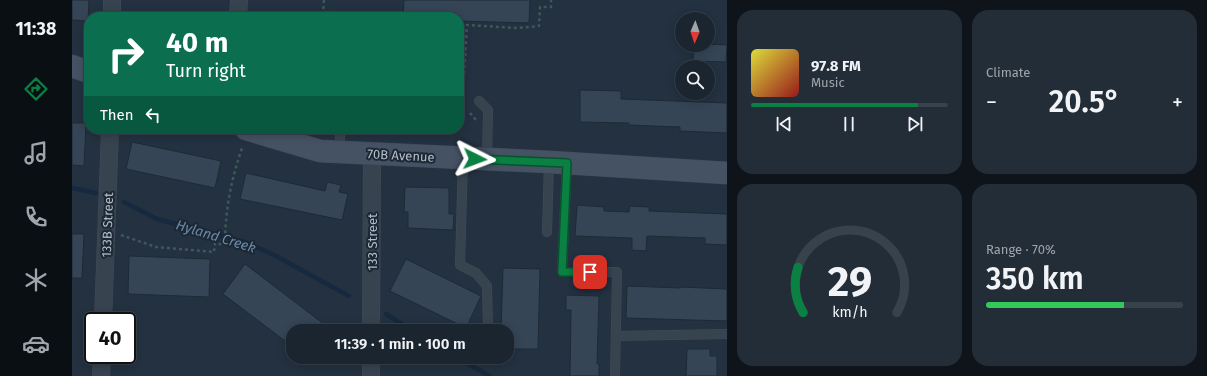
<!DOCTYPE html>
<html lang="en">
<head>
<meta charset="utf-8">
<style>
	:root { --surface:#1a2530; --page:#232d38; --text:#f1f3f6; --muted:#9fa5ab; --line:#38424c; --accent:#0b8043 }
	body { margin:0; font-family:"Fira Sans",sans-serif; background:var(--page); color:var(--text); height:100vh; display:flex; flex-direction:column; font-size:15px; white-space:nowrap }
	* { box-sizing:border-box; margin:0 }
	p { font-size:13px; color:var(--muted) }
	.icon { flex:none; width:22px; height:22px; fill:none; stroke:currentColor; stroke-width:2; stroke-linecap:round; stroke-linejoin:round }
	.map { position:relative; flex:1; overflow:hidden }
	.panel { display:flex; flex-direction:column; gap:10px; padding:10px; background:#0e141a; width:480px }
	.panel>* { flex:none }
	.banner { position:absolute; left:12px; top:12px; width:380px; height:122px; border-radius:16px; box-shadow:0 2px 10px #0003,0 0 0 1px var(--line); background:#0b6e4f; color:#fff; overflow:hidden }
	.needle { width:26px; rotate:182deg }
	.fabs { position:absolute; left:603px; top:12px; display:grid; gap:8px }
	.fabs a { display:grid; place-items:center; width:40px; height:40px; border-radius:50%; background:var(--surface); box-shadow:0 2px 10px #0003,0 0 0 1px var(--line); font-size:20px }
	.speed { position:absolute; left:12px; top:312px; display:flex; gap:8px; font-size:20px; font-weight:700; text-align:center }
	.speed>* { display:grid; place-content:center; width:52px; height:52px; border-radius:50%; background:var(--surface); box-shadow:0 2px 10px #0003,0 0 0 1px var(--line); line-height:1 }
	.speed .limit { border:2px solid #111; border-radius:6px; background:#fff; color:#111 }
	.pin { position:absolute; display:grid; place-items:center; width:34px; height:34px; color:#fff; margin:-17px; border-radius:8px; box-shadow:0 2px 6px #0006 }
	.me { position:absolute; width:44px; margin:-22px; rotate:93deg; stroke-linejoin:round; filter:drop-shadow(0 0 3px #0008) }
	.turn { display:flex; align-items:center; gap:14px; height:84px; padding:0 16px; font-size:18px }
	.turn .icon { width:52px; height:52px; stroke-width:2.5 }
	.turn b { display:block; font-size:28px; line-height:34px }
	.then { display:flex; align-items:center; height:38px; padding:0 16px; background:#0003; gap:8px; font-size:15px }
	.big { font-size:30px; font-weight:600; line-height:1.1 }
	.panel .tile { flex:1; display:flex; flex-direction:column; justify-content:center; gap:6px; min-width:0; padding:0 14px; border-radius:16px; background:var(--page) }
	.panel .dial { align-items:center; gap:0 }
	.dial svg { height:104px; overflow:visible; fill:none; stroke:var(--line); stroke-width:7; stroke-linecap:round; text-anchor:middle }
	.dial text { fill:var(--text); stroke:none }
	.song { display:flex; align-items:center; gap:12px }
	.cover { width:48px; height:48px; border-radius:6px; background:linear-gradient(135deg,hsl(60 70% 55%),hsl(0 70% 35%)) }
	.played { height:4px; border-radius:2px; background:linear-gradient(90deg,var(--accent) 85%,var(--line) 85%) }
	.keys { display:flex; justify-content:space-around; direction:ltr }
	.heat { display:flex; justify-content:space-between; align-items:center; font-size:22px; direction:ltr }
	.charge { height:6px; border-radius:3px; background:linear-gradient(90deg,#34c759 70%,var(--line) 0) }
	.panel .tiles { flex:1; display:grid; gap:10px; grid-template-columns:repeat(2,1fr) }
	.trip { position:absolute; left:214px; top:324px; width:228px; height:40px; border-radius:16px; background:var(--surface); box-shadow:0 2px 10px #0003,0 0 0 1px var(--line); font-weight:600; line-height:40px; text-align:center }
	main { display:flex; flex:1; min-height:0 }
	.tabs { display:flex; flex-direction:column; width:72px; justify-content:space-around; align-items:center; background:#0a0f13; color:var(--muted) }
	.tabs .icon { width:28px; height:28px }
	.tabs .current { color:var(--accent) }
	.tabs b { font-size:18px; color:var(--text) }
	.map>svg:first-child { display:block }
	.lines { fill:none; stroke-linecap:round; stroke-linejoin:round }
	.stream { stroke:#16293e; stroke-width:4.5 }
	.building { fill:#354556; stroke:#1e2a36 }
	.lane-casing { stroke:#414c58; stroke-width:10 }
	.street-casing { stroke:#414c58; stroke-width:18 }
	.secondary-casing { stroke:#414c58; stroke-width:23 }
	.path { stroke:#3e5858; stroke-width:2.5; stroke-dasharray:3 3; stroke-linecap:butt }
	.lane { stroke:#37434f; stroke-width:9 }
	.street { stroke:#37434f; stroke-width:17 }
	.secondary { stroke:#455263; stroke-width:22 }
	.route-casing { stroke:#07532c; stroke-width:10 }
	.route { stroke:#0b8043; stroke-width:7 }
	.labels { text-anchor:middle; stroke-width:4; stroke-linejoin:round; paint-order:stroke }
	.street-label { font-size:13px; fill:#b4beca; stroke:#1c2834 }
	.water-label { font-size:14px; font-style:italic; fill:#6b8aab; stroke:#1c2834 }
</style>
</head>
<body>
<main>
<nav class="tabs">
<b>11:38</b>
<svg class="icon current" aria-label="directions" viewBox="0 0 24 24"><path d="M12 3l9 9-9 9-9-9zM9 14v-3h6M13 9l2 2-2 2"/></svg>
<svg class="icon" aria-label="music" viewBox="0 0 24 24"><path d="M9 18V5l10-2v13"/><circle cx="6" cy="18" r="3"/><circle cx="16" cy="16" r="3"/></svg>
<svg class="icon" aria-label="phone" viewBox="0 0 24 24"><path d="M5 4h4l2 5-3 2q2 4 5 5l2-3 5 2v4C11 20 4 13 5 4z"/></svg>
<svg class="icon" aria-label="climate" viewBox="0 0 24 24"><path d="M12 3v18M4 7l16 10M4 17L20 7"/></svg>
<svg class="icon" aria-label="car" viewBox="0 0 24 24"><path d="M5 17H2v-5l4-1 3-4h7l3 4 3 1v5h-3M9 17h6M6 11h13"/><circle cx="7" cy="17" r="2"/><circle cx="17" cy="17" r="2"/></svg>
</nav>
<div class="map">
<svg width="655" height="376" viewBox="0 0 655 376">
	<rect width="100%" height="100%" fill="#233140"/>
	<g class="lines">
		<!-- stream -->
		<path class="stream" d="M0,188L24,193
			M52,202L85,219L173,242L202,255L277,296
			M314,314L341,331
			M383,357L418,376"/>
	</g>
	<!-- building -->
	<path class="building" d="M0,0H17L16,21L0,20Z
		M332,0H458L457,23L387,21V17H331Z
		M636,44L655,45L654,62L621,61L622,45Z
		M508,90L549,91V99L655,103V133L608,131V127L557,125V123L508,122Z
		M0,123H14L12,166L0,165Z
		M60,142L149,161L143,188L54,169Z
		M174,173L253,191L255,182L269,185L267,192L276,194L270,220L168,199Z
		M333,187L377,188V214H382L381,230L336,228V212H332Z
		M505,205L532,207V211L557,212L558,206L577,207V211L655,214V245L633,244V238L575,236L574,251L560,250V238L503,236Z
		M0,234H12L10,278H0Z
		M57,256L138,259L137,297L56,294Z
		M334,259L409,296L394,328L318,291Z
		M173,264L261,331H221V347L151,294Z
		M431,268L468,269L466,349H435V331H429Z
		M555,286L608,288V287L655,289V321L554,318Z
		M494,295L527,296L525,364H527V376H498L499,310H494Z
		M615,349H638V356H645V376H614Z"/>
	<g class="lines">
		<!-- lane casing -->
		<g class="lane-casing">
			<path id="lane" d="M407,101L416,110L415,159
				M268,152V129
				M391,158L388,265L404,273L415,286L416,331
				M495,163L490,272H545L543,376
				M475,232L477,162
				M544,336L655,334"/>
		</g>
		<!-- street casing -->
		<g class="street-casing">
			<path id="street" d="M40,17V0
				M166,17L167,0
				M31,321L38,129
				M299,331L300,153
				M29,376L30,355
				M299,376V357"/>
		</g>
		<!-- secondary casing -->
		<g class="secondary-casing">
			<path id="secondary" d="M0,66L17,72
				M174,129L248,151L477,162L655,173"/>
		</g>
		<!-- path -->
		<path class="path" d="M252,0L251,12L323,13V17
			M391,92L395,25L445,28L467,26L468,7H479V0
			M398,113L404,120
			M49,235L84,247L142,252L143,243L153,245C153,211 159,180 170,148"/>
		<!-- lane -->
		<use href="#lane" class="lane"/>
		<!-- street -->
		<use href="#street" class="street"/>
		<!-- secondary -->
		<use href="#secondary" class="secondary"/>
	</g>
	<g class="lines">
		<!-- route casing -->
		<g class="route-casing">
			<path id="route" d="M403,159L495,163L490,272H518"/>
		</g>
		<!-- route -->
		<use href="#route" class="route"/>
	</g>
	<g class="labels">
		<!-- street labels -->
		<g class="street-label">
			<text transform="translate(329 155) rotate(3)" y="5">70B Avenue</text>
			<text transform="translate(35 225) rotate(-88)" y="5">133B Street</text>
			<text transform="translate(300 242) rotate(-90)" y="5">133 Street</text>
		</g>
		<!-- water labels -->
		<g class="water-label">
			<text transform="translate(144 236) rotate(17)" y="5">Hyland Creek</text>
		</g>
	</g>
</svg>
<div class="fabs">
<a><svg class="needle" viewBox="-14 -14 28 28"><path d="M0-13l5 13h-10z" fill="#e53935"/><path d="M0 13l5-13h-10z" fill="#9fa5ab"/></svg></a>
<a><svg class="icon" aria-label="search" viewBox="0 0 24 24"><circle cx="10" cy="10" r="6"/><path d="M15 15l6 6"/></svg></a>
</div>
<div class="speed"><div class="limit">40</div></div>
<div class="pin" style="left:518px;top:272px;background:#d93025"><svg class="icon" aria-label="arrive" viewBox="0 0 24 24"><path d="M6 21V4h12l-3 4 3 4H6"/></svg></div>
<svg class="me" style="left:403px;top:159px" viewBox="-20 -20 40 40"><path d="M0-17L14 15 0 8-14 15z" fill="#0b8043" stroke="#fff" stroke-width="4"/></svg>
<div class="trip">11:39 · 1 min · 100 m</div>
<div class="banner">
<div class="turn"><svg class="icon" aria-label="right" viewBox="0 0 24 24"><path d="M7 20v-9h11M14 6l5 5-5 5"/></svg><div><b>40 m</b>Turn right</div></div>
<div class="then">Then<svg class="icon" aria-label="left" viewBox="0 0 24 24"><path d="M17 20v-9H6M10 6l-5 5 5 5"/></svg></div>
</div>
</div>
<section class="panel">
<div class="tiles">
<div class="tile">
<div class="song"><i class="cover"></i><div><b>97.8 FM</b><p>Music</p></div></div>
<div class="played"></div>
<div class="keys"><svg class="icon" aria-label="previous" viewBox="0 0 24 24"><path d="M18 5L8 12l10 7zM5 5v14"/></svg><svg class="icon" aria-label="pause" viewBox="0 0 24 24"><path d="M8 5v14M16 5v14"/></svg><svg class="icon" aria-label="next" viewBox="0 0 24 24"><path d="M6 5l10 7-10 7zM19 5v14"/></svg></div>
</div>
<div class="tile"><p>Climate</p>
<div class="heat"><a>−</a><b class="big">20.5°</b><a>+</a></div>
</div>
<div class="tile dial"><svg viewBox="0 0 100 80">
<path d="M14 69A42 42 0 1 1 86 69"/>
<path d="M14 69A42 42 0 0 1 10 34" stroke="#0b8043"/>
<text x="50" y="56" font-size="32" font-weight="700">29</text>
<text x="50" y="72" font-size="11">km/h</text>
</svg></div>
<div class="tile"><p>Range · 70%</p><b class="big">350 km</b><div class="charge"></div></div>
</div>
</section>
</main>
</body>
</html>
